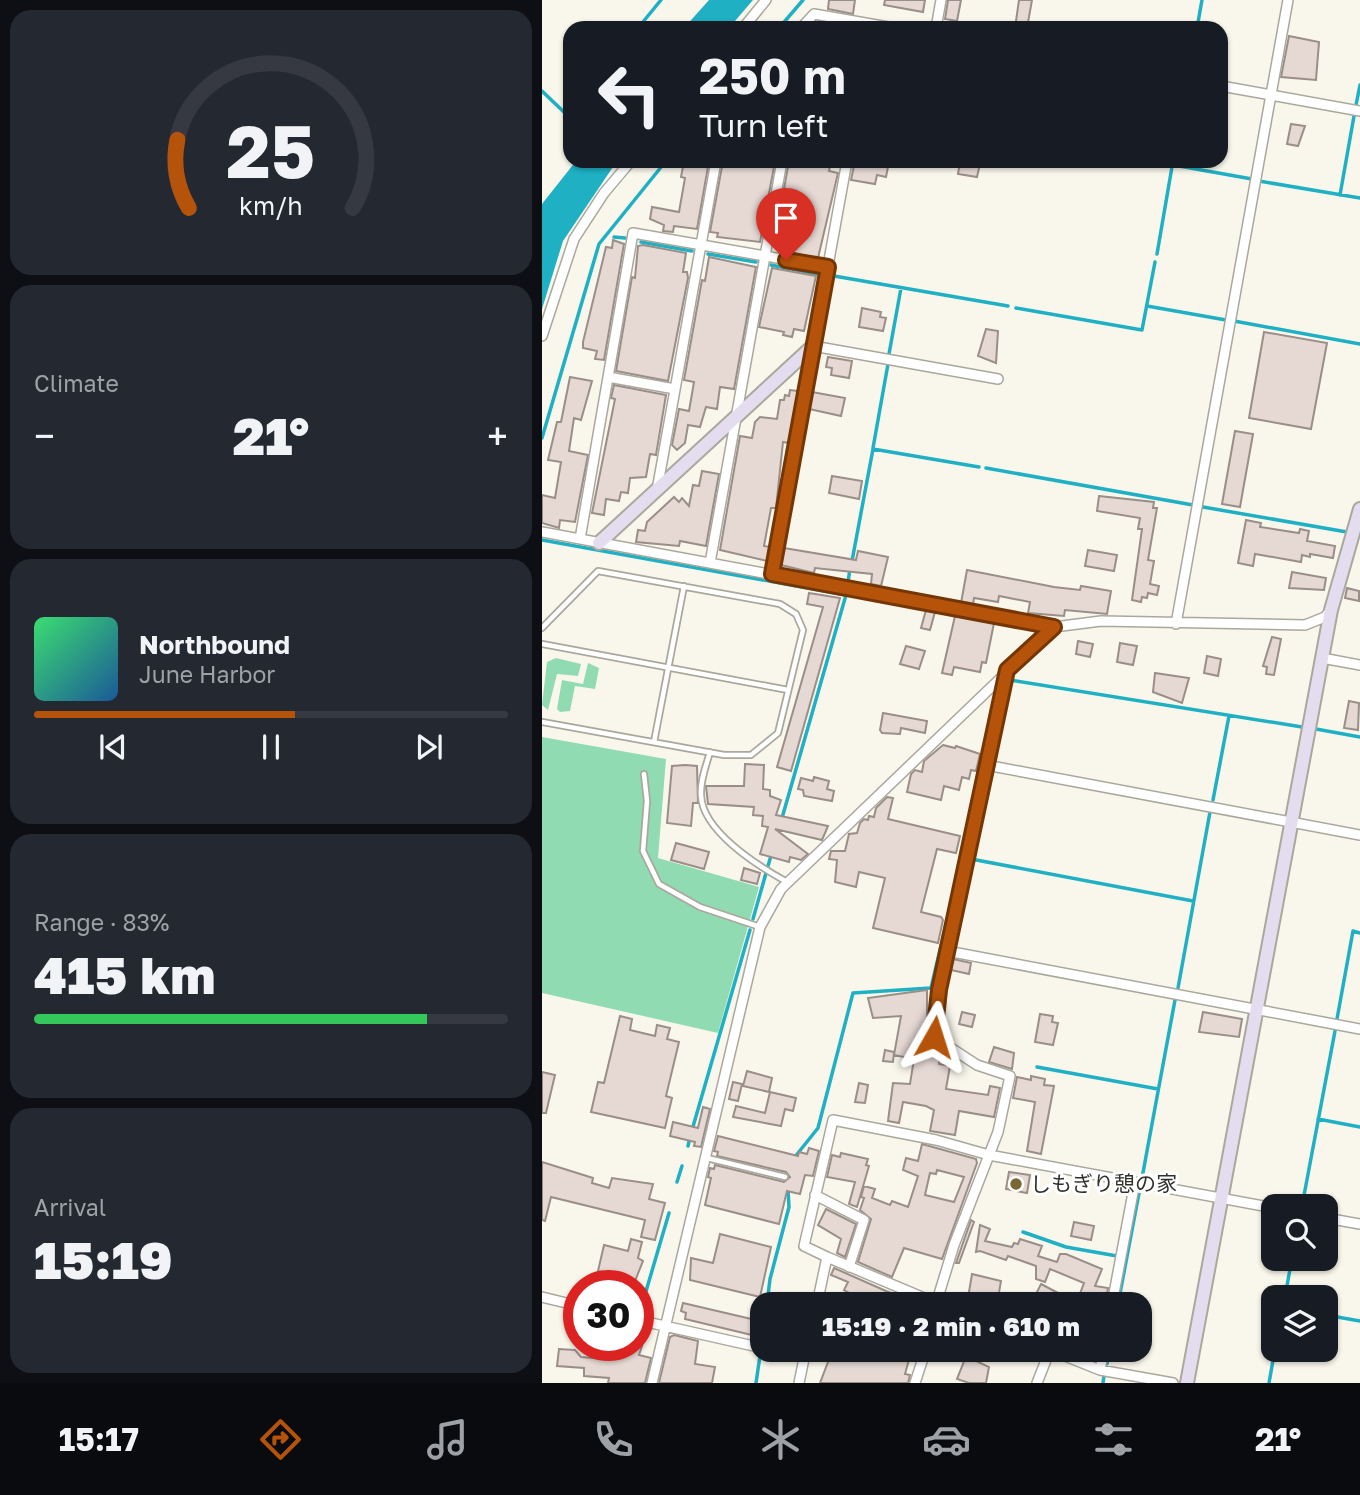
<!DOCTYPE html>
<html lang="en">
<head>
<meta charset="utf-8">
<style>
	:root { --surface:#171b24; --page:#242831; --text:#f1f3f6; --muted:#9ea1a6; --line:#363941; --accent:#b45309 }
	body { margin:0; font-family:"Golos Text","Noto Sans JP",sans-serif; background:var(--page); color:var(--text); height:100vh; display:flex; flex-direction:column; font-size:26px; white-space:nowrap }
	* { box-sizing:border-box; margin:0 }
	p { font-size:23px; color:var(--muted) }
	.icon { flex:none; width:38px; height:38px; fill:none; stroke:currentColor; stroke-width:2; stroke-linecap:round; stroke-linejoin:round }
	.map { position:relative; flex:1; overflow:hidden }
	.panel { display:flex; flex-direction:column; gap:10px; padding:10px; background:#0d0f14; width:542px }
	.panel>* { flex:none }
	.guide { position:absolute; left:21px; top:21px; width:665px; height:147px; border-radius:21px; box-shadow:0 2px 5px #0004; background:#171b24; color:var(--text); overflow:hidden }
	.controls { position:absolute; left:719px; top:1194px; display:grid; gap:14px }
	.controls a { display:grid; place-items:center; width:77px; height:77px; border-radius:14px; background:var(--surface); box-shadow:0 2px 5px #0004; font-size:35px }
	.speed { position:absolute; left:21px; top:1270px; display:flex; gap:14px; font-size:35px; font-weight:700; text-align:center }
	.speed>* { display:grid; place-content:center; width:91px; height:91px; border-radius:50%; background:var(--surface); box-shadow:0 2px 5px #0004; line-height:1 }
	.speed .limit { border:10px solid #d22; background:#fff; color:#111 }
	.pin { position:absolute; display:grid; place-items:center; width:60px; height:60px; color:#fff; margin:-72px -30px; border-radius:50% 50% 50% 0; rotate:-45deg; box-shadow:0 0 7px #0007 }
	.pin .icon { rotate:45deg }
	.me { position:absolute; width:77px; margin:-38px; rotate:6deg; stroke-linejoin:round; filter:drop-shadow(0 0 5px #0008) }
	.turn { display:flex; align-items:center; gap:24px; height:147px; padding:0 21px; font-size:32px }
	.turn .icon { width:91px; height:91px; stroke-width:2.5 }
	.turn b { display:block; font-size:49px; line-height:60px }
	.big { font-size:52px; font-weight:800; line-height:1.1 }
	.panel .widget { flex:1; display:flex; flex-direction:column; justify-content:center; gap:10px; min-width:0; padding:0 24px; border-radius:21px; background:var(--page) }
	.panel .dial { align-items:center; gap:0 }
	.dial svg { height:182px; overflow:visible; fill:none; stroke:var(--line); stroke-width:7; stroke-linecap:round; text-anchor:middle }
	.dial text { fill:var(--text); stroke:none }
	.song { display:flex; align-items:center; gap:21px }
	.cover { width:84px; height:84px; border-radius:10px; background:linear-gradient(135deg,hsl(140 70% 55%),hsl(210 70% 35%)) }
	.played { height:7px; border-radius:4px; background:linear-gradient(90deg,var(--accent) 55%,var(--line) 55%) }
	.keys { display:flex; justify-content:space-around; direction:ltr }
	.heat { display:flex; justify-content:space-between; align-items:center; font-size:38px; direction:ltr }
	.charge { height:10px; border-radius:5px; background:linear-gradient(90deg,#34c759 83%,var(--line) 0) }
	.trip { position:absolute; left:208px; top:1292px; width:402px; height:70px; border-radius:21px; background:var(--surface); box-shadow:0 2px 5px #0004; font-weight:800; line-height:70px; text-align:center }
	.menu { display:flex; height:112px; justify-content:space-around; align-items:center; background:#090b0e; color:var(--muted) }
	.menu .icon { width:49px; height:49px }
	.menu .selected { color:var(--accent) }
	.menu b { font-size:32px; color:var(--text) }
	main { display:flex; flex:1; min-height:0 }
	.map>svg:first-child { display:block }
	.green { fill:#91dbb3 }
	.water { fill:#1fb0c4 }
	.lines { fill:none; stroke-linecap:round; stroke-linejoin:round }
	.stream { stroke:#1fb0c4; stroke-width:3.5 }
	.building { fill:#e6d9d4; stroke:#9a8e89; stroke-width:2; fill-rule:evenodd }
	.lane-casing { stroke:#aaa89d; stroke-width:8 }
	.street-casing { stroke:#aaa89d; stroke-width:12 }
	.secondary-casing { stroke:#aaa89d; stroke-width:16 }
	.lane { stroke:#fff; stroke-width:4.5 }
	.street { stroke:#fff; stroke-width:9 }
	.secondary { stroke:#e4ddf0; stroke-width:12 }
	.route-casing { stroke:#753606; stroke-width:18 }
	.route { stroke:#b45309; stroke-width:12 }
	.poi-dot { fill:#796836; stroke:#fff; stroke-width:2.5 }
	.labels { text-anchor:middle; stroke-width:6; stroke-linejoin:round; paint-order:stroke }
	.poi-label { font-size:21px; fill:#31312c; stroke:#fff; text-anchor:start }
</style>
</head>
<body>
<main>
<section class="panel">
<div class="widget dial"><svg viewBox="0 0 100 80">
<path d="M14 69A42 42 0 1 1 86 69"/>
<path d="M14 69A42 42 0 0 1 9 39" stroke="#b45309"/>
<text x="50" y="56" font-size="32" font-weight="700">25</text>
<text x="50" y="72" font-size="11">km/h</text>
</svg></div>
<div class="widget"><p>Climate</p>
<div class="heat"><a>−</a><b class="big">21°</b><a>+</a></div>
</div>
<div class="widget">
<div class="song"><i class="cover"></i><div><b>Northbound</b><p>June Harbor</p></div></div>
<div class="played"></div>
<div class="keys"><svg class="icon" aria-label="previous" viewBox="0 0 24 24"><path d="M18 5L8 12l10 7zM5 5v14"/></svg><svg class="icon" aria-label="pause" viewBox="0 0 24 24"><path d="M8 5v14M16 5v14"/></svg><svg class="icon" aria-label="next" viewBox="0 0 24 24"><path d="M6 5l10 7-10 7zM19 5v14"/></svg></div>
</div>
<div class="widget"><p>Range · 83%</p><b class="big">415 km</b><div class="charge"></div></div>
<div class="widget"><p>Arrival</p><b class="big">15:19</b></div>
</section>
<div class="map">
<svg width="818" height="1383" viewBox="0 0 818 1383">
	<rect width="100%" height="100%" fill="#f9f7eb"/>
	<!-- green -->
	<path class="green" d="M14,658L39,664L36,676L15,674L6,710L0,705L5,662Z
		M46,663L57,668L53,689L33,686L28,711L18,712L15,709L20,680L41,684Z
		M0,737L124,759L116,858L217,887L176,1033L0,993Z"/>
	<!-- water -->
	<path class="water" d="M167,0H211L187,28H142Z
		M34,161H75L21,241L0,309V204Z"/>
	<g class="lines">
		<!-- stream -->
		<path class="stream" d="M96,28L119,0
			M237,28L261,0
			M655,28L660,0
			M0,91L24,114L28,109
			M814,105L818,85
			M609,161L710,179
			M717,181L818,198
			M798,195L812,116
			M72,237L83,238
			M99,242L150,251
			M166,254L214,262
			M615,254L631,161
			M229,265L275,274
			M292,276L466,306
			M605,306L684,320
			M474,308L600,330L613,262
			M692,321L818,344
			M347,354L359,288
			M0,438L57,244L124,161
			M331,448L346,364
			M444,468L651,505
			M661,507L805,532
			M0,540L304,595L240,818
			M310,561L331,449L437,467
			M306,582L308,569
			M468,680L760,727
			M774,729L818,737
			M442,747L455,690
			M671,800L687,716
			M429,859L651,901
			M418,862L435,784
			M211,919L230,852
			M636,988L668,812
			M795,1019L811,931L818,933
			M495,1067L616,1089
			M776,1119L818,1127
			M150,1130L208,930
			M146,1146L148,1137
			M252,1158L276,1128L311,993L389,988L414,882
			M600,1178L633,1000
			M135,1182L140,1166
			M760,1206L793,1031
			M481,1232L524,1247L575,1256
			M743,1297L750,1258
			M225,1304L228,1279L247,1207L246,1190
			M576,1304L598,1188
			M97,1315L127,1213
			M784,1315L818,1321
			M565,1364L568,1349
			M214,1383L220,1342
			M561,1383L562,1376
			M727,1383L733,1349"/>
	</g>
	<!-- building -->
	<path class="building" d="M287,0H313L311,14L286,9Z
		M343,0H383L381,12L342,5Z
		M406,0H419L415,21L403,19Z
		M477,0H490L485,28H473Z
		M747,36L777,42L774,80L739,77Z
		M749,124L763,126L756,146L745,144Z
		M142,161H167L155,229L132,226L131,232L121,231L122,225L108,219L110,207L137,212L143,178L139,177Z
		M181,161H233L218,242L175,237L176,233L168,232Z
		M247,161H289L287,171L296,173L276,258L249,253L250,249L232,245Z
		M313,161L337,163L336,166L346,167L344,177L335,175L333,184L309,180Z
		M418,162L438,164L435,177L416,174Z
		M71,240L82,244L62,360L53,359L55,351L41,348V342L64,247L70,248Z
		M101,245L144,253L141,272H145L146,278L126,381L74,371L90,277L93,278L96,246Z
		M167,257L214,267L192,389L178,387L175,409L164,407L158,427L146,425L143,443L135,450L130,445L137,409L147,411L152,382L142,380L160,280L163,281Z
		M230,268L274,276L262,331L252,329L250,337L241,335L242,332L217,327Z
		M320,308L339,312L338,317L344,318L341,331L317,327Z
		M444,329L456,331L454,363L436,356Z
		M722,332L785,343L769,429L707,418Z
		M286,357L310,361L307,378L289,375L290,368L284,367Z
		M28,377L50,381L39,420L32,418L27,451L46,455L33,522L18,520L17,528L0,523V495L13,498L19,462L6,460L15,422H19Z
		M72,385L124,395L114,455L108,454L104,477L88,478L86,493L79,492L77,501L64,499L62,515L50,513L73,399L69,398Z
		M248,390L256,391L247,443L241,442L234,508H229L222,546L228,547L225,561L178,550L198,436L210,438L213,422L218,417L235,419L238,400H242L243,395L247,396Z
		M270,392L303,398L299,416L267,409Z
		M693,431L711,434L698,507L680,504Z
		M160,471L177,474L164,546L138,541L137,546L94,542L96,530L103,531L105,522L132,497L137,502L140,498L147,506L151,485L157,486Z
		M290,476L320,481L317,499L287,493Z
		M557,496L612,502L611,508H615L606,560L612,561L608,584L617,586L615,595L606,593L605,598L600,597L599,602L590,600L600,529H596L598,518L555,511Z
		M704,520L719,523L718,527L757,533L758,529L767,531L765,541L793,546L791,558L768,554V557L760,555L759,562L713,554L711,566L696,563Z
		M242,548L314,560L316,551L346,557L339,586L329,584L330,574L273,568L272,573L239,565Z
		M546,550L575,555L572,571L543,566Z
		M425,570L512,587L538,590L539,586L569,591L565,614L523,610L522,616L486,613L488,602L457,596L456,602L432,598L431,605L419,603Z
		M750,572L784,578L782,590L747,588Z
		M805,588L817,591V601L803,598Z
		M267,593L298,598L249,771L235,767L281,607L265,604Z
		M384,610L393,612L388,630L379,628Z
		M413,616L452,623L444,663L440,662L438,672L412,667L410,675L400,673Z
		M730,637L739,639L732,675L724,674L725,667L721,666Z
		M536,641L551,644L548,657L534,654Z
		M578,643L595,646L591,665L575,662Z
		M364,646L383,651L377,669L358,664Z
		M665,656L679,659L676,676L662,673Z
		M613,673L647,678L640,703L611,692Z
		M807,701L817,703L816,730L802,728Z
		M341,713L385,721L383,733L359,728L358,734L340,733L338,730Z
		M401,745L413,748L414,746L438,754L434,771L429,770L427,779L420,777L417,790L402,786L399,800L365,792L369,774L373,770L380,772L382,761Z
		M203,764L222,765L221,789L228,790V796L239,800L234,815L286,826L280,840L233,829L266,854L259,860L248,857L247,862L218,854L226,827L220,826L221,816L211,815L212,807L166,804L164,786H202Z
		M143,765L155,766L156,803H151L149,826L125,823L130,766Z
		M272,777L287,781L285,789L292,791L290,801L262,796L261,790L256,789L259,778L271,781Z
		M345,797L351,798L346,819L418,836L414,853L395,849L379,912L399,917L401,920L396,943L331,928L343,878L317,872L314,887L293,882L295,860L287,859L289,851H303L307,834L315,833L318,823L322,819L326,820L327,816L332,817L334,808Z
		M134,843L167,852L162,869L129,860Z
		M202,868L218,873L215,884L199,880Z
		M411,959L429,963L427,974L409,970Z
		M385,990V1039L399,1050L397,1064L408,1066L404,1089L446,1095L448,1086L458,1088L452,1117L417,1111L413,1135L388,1131L392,1110L384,1106L361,1102L357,1123L346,1121L351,1083L368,1084L372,1059L352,1055L359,1016L331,1018L326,998Z
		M420,1012L433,1015L430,1027L417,1024Z
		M661,1012L700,1019L697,1037L657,1032Z
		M498,1014L511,1016L510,1022L516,1023L511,1045L493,1042Z
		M78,1016L90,1019L88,1030L113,1036L115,1025L128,1028L125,1039L137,1042L124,1096L130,1098L123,1128L49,1112L56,1082L62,1083Z
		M452,1047L472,1053L470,1069L447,1062Z
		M343,1050L352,1052L351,1062L341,1061Z
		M205,1071L230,1078L227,1092L201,1086Z
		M0,1072L13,1075L4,1113H0Z
		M489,1076L503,1079L502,1085L512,1086L499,1154L485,1151L493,1102L471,1098L475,1077L489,1080Z
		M191,1082L200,1084L196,1101L187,1099Z
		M317,1083L326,1085L323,1103L313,1102Z
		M228,1092L254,1098L251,1111L243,1109L239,1126L191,1117L194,1106L223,1113Z
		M161,1107L168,1109L159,1147L152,1146L153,1142L128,1136L131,1122L156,1128Z
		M176,1136L256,1156L257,1152L265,1154L267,1148L277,1151L271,1176L263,1175L258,1194L245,1191L237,1224L163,1205L169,1178L166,1177L168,1168L172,1169L173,1165L242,1182L248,1177L244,1172L175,1156L176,1152L172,1151Z
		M380,1144L434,1159L435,1163L400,1259L362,1248L350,1277L316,1262L329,1219L318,1210L322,1198L319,1197L322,1186L333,1189L330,1198L348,1205L350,1201L366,1207L376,1176L361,1170L364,1158L376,1161ZM395,1170L422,1177L412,1202L383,1195L388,1173L394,1174Z
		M299,1153L326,1159L324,1165L327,1166L315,1207L307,1204L313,1182L285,1177L290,1155L298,1157Z
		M0,1162L51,1178L50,1183L67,1188L70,1178L111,1184L107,1199L123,1203L113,1240L99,1237L103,1220L9,1197L3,1221L0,1220Z
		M467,1172L488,1175L485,1193L464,1189Z
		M284,1209L314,1224L303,1257L295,1253L299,1239L276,1225Z
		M429,1220L432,1222L417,1263H414Z
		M532,1222L552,1226L549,1240L529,1236Z
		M438,1225L448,1229L443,1241L470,1247L472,1243L476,1244L478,1239L500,1246L496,1256L515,1262L518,1254H524L560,1269L553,1286L566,1288L564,1299L551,1296L548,1303L536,1299L542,1283L508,1269L503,1282L494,1279V1266L466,1256L464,1260L438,1251L434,1252Z
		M178,1234L229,1247L218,1297L148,1280L149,1258L171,1263Z
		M89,1239L100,1242L96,1258L101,1261L91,1286L78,1283L80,1277L56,1271L62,1245L86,1251Z
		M292,1268L344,1291L378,1304H327L302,1290L306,1282L289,1275Z
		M430,1274L459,1281L455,1304H425Z
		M499,1284L537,1304H489Z
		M141,1303L218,1321L214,1336L143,1319L144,1313L139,1311Z
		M132,1335L156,1341L153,1364L173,1367L170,1383H117L128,1337Z
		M65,1346H100L97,1355L109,1358L103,1383H66L67,1378L42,1376V1368L15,1366L17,1349L33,1350L39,1357L63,1359Z
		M291,1349H370L363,1374L368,1375L366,1383H278Z
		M427,1349H437L434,1361L447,1367L444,1383H427L415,1379Z"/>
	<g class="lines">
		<!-- lane casing -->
		<g class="lane-casing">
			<path id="lane" d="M0,628L56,571L238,604L254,614L261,630L236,733L209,755H182L0,722
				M0,644L246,690
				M112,742L142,586
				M168,752C164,766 158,781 159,795C160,831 216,866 245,882
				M102,774L105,801L101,851L117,884L158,907L218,927
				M165,1158L243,1177"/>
		</g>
		<!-- street casing -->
		<g class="street-casing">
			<path id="street" d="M201,28L224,0
				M259,28L272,14L352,28
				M394,28L399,0
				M679,86L818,111
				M0,336L32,239L62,193L89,161
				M271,346L456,379
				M66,377L133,389
				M115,490L174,161
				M0,532L512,627
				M38,539L91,233L286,267
				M168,563L240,161
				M230,574L305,161
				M634,624L746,0
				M780,658L818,665
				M444,765L818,835
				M405,951L818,1029
				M273,1195L322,1220L307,1267
				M784,1218L818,1224
				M285,1257L394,1303
				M0,1297L37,1306
				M275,1304L285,1257L262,1246L291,1120L394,1140L447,1155L732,1208
				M394,1304L412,1245L456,1132L468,1076L435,1065L392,1037L397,990L464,672
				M570,1304L593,1182
				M96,1320L216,1347
				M558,1370L562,1349
				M110,1383L218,927L239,889L512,627L559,621L763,625L783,617L789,610
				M257,1383L264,1349
				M373,1383L384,1349
				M495,1383L508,1350L558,1370L631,1383"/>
		</g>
		<!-- secondary casing -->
		<g class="secondary-casing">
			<path id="secondary" d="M57,543L271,346
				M645,1383L789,610L818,509"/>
		</g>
		<!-- lane -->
		<use href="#lane" class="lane"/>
		<!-- street -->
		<use href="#street" class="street"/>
		<!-- secondary -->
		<use href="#secondary" class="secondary"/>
	</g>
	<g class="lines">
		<!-- route casing -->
		<g class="route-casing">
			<path id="route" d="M244,260L286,267L230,574L512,627L465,670L397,990L392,1037"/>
		</g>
		<!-- route -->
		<use href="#route" class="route"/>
	</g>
	<!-- markers -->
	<circle class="poi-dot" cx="474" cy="1184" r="7"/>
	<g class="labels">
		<!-- poi labels -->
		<g class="poi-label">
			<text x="488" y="1191">しもぎり憩の家</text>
		</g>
	</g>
</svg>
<div class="controls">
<a><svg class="icon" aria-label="search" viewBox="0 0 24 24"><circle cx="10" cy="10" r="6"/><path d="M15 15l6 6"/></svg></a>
<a><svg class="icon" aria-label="layers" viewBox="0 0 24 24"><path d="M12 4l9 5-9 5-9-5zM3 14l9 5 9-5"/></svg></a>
</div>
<div class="speed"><div class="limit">30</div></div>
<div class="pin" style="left:244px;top:260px;background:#d93025"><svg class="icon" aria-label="arrive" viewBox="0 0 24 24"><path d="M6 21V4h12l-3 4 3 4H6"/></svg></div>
<svg class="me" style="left:392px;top:1037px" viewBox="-20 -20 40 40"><path d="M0-17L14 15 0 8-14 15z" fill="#b45309" stroke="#fff" stroke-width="4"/></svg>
<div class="trip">15:19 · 2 min · 610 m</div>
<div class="guide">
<div class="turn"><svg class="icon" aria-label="left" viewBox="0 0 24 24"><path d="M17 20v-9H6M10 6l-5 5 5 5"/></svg><div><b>250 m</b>Turn left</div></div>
</div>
</div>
</main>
<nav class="menu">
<b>15:17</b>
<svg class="icon selected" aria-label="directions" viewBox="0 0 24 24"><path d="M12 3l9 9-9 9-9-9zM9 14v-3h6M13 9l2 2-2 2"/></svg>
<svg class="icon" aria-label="music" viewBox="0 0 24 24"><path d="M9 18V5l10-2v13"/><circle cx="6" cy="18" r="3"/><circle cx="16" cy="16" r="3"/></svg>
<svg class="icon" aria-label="phone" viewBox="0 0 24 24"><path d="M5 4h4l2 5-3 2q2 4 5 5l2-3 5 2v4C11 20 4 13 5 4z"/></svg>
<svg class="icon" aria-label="climate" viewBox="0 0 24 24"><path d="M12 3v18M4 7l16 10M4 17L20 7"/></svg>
<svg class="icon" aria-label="car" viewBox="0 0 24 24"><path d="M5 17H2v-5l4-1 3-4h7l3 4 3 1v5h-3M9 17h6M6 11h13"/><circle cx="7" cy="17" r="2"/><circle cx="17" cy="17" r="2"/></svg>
<svg class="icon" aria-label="filters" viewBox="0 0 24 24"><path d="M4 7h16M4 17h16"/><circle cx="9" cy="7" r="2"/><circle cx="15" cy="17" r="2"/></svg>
<b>21°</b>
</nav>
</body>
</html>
